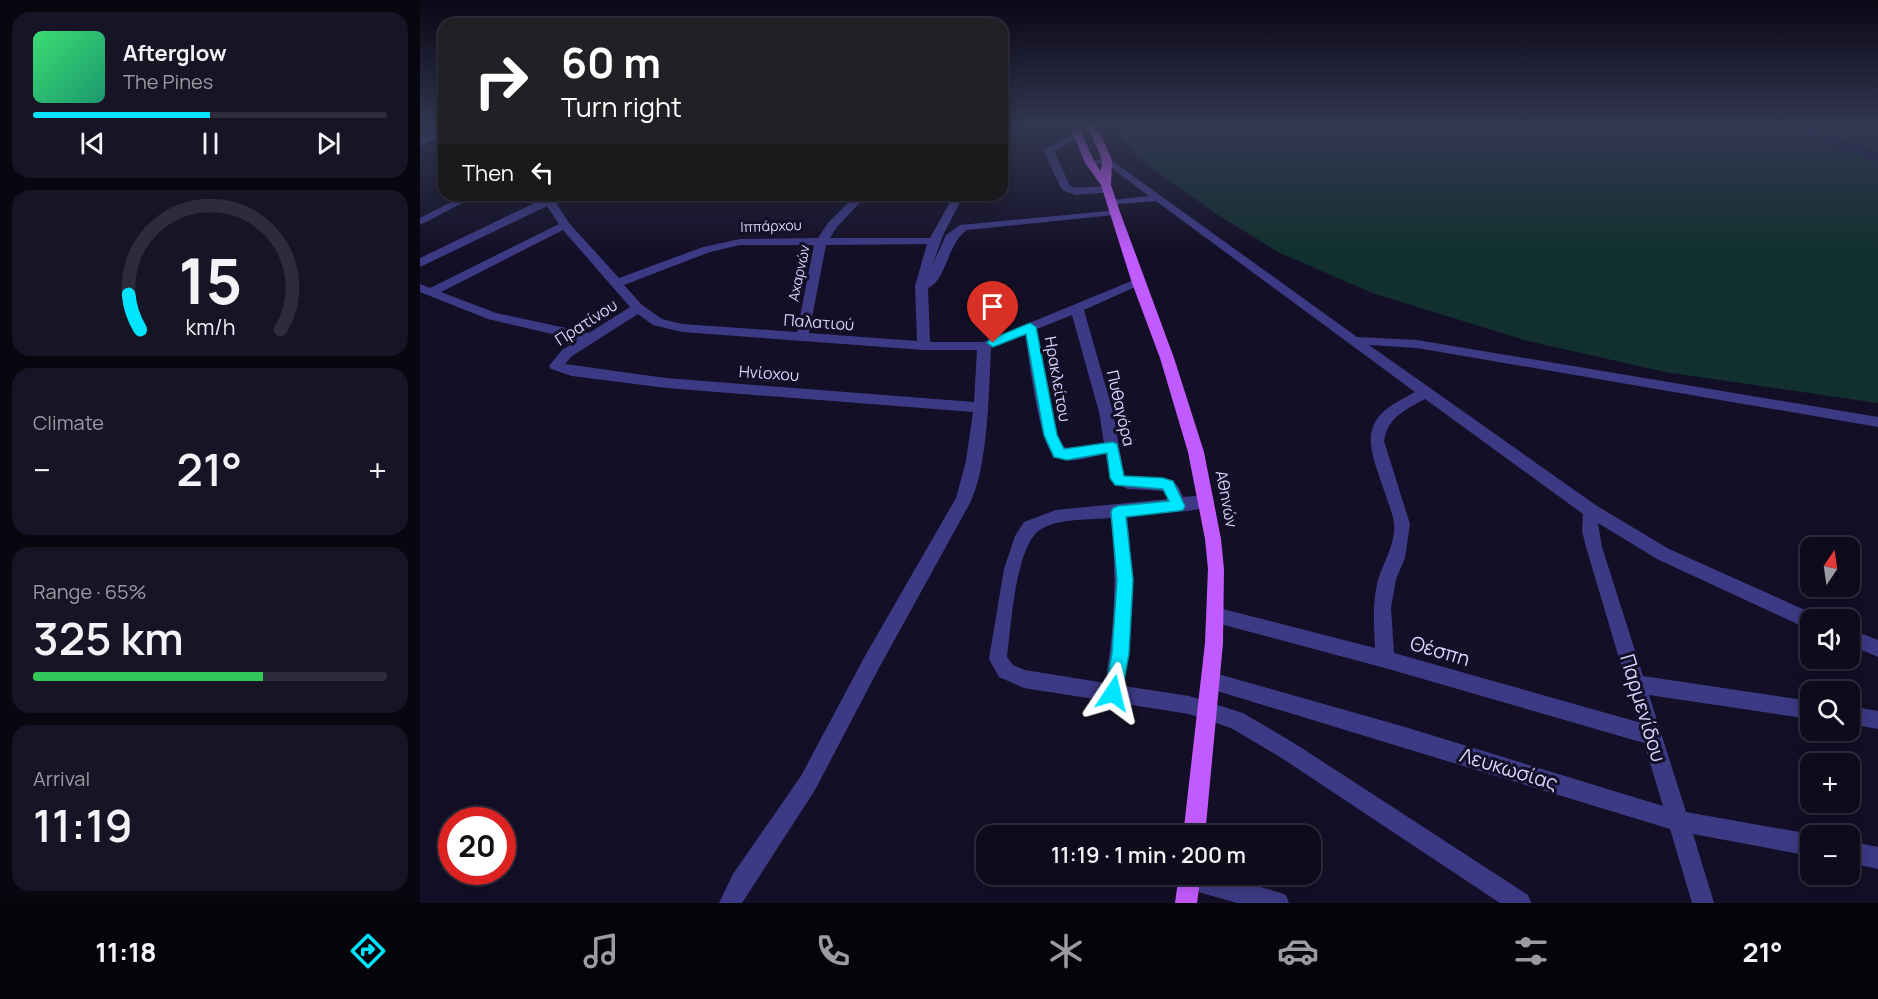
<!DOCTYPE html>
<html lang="en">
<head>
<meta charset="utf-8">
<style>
	:root { --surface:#0e0b1c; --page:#171425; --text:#f1f3f6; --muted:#9b9ba3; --line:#2e2b3b; --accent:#00e5ff }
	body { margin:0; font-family:Manrope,sans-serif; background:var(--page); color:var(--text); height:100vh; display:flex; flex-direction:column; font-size:22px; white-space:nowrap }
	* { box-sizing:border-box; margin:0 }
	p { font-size:20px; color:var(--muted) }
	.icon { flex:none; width:33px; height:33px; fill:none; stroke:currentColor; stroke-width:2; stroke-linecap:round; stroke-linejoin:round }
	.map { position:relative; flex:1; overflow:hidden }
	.sheet { display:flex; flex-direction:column; gap:12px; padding:12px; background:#08060f; width:420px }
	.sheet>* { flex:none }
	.hud { position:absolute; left:18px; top:18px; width:570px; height:183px; border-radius:18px; box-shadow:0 3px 15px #0003,0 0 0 2px var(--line); background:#202124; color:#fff; overflow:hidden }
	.needle { width:39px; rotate:13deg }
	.fabs { position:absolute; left:1380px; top:537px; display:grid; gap:12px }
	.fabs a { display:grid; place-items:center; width:60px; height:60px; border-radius:12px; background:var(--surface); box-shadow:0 3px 15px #0003,0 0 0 2px var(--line); font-size:30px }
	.speed { position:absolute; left:18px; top:807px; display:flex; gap:12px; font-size:30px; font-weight:700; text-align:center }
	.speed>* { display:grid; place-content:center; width:78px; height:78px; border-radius:50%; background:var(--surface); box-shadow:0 3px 15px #0003,0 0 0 2px var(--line); line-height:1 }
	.speed .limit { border:9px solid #d22; background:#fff; color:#111 }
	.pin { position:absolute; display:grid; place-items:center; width:51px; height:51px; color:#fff; margin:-62px -26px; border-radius:50% 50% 50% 0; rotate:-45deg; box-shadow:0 0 6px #0007 }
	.pin .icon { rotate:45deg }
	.me { position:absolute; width:66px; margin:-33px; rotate:10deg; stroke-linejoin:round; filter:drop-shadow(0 0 4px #0008) }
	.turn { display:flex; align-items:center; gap:21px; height:126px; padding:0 24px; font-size:27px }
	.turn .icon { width:78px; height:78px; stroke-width:2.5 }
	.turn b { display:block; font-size:42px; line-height:51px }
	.then { display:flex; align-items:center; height:57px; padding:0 24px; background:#0003; gap:12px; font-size:22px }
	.big { font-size:45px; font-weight:600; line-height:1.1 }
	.sheet .card { flex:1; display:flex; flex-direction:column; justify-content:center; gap:9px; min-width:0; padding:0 21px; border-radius:18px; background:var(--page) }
	.sheet .dial { align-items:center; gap:0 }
	.dial svg { height:156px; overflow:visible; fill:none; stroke:var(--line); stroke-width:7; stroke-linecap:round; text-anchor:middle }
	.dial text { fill:var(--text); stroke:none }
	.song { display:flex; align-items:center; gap:18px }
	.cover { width:72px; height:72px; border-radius:9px; background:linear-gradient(135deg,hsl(140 70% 55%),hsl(160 70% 35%)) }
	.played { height:6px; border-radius:3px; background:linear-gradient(90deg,var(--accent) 50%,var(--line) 50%) }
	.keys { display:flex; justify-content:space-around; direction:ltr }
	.heat { display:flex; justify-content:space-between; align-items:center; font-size:33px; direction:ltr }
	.charge { height:9px; border-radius:4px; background:linear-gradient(90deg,#34c759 65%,var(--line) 0) }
	.trip { position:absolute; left:556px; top:825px; width:345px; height:60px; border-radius:18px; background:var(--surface); box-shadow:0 3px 15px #0003,0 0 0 2px var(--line); font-weight:600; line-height:60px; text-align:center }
	.menu { display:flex; height:96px; justify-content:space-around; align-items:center; background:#06040b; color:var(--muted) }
	.menu .icon { width:42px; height:42px }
	.menu .selected { color:var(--accent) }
	.menu b { font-size:27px; color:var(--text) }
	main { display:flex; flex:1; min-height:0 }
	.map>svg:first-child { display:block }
	.green { fill:#12302f }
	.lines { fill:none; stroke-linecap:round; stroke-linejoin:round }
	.canal { fill:#0a1f44; fill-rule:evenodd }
	.minor { fill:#3d3a85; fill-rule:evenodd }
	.major { fill:#c25bff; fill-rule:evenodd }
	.route { fill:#00e5ff; stroke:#0095a6; stroke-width:1.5 }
	.labels { text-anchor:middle; stroke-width:6; stroke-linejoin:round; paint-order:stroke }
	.far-street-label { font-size:14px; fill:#d9d4ff; stroke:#130f26 }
	.street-label { font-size:16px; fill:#d9d4ff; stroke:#130f26 }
	.near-street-label { font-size:20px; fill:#d9d4ff; stroke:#130f26 }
</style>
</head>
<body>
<main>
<section class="sheet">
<div class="card">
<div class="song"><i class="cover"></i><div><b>Afterglow</b><p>The Pines</p></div></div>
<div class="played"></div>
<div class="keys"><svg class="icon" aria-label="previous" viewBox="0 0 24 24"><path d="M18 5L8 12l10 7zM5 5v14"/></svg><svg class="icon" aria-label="pause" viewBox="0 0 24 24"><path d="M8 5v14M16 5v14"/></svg><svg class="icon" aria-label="next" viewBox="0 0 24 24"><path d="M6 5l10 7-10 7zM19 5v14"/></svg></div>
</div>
<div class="card dial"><svg viewBox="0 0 100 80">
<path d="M14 69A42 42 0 1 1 86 69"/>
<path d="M14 69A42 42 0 0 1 8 51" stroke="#00e5ff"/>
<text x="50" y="56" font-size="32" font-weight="700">15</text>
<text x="50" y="72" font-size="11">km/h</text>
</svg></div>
<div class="card"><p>Climate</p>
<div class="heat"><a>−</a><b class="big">21°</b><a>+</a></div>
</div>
<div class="card"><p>Range · 65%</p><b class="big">325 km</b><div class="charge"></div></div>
<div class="card"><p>Arrival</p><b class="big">11:19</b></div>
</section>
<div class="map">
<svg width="1458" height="903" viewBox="0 0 1458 903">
	<rect width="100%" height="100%" fill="#130f26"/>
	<!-- green -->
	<path class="green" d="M694,126H1458V403L1245,372L1108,341L952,293L858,252L798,215L716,157Z"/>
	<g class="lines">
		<!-- canal -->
		<path class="canal" d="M1363,126H1383L1458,152V162L1365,129Z"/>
		<!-- minor -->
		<path class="minor" d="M0,126H10L22,131L24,141L17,138L0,146V139L10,134Z
			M655,134L663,136L634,151L650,186C664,191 681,182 692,190L691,192L656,195L642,190L623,150Z
			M687,157L937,337L997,340L1458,417V427L997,348L949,345L1177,506L1249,549L1396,615L1398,620H1390V629L1384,627L1237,559L1178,523L1182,547L1223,676L1390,701V719L1229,695L1266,812L1390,834L1393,836H1390V856L1273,834L1294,903H1272L1250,829L784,687L782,681L784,675L791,672L985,727L1243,806L1224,743L965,668L789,621L786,615L789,609L795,607L955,648C954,625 952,602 958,580C964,561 976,543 974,523C970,498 945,452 952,430C958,409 978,402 995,392L736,201L687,205V201L691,200L729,196L685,163L670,166L665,163ZM1005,399L1163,514L1162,531L1166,547L1218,722L974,653L971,608L976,579L985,558L990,524L964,441C968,417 985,410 1005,399Z
			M45,195H58L0,225V218Z
			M121,195H131L149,223L199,278L283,247L320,239L398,238L408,223L436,195H447L417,227L410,238H510L534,195H544L524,233L512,266L526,235L540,225L698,210L700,212L694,215L547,230C527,243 527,280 508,288L510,342H563L714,280L718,279L724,283L664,310L693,412L704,475L710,477L748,479C757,482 760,489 763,497L786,495L792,497L794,501L792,505C782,509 763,513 753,511L707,516C714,573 712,629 704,686L769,696L823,713L874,743L1108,895L1111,903H1080L860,757L811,728L769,714L604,688L579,677L569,659L584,569L595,536L604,522L636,510L748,499L744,491L708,489L692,482L685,454C670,457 649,465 635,456C619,446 609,356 605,334L571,348C569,390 568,467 550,503L459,668L395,790L322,903H299L313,874L381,776L445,656L536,498L546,461L553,412L246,388L152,376L131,369L129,366L142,350L158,340L68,319L0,292V284L10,288L139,224L127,206L0,267V258L123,199ZM143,230L210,307L169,333L76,313L21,292ZM507,244L495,286L497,341L389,333L406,245ZM320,245H394L377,332L262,324L242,319L222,305L204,285L290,252ZM218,314L233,325L262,332L504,350H557L554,402L246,378L145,364L152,356ZM652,315L679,412L684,443L648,449L641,444L637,435L617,329ZM691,518C697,573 695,628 685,683L605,670L593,665L587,657C591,629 595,541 623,528C642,518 670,520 691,518Z
			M1430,629L1458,640V657L1430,645Z
			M1430,706L1458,711V729L1430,724Z
			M1430,841L1458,847V869L1430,863Z
			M760,874H793L858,892L866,895L869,903H817L761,887L758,879Z"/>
		<!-- major -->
		<path class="major" d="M650,126H658L675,163L681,171L682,160L668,126H677L692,160L691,185L700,212L754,358L784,452L801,539L804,569L803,643L785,836H763L785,643L788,569L785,539L768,452L740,358L712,283L681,185L665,163Z
			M759,874H781L777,903H755Z"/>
	</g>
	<!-- sky -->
	<linearGradient id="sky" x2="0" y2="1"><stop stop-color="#0a0815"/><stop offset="0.5" stop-color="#333752"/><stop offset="1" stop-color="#333752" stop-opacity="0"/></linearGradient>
	<rect width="1458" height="252" fill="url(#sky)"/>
	<!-- route -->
	<path class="route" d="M610,323L616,327L637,435L644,449L693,442L697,444L704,476L743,478L753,481L765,506L763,510L758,511L706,517L713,580L709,653L702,693L700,699L693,701L687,699L685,693L692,653L697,580L691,512L693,508L698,506L749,501L743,489L695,485L690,478L687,453L647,460L634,457L624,435L606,334L573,347L567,343L569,340Z"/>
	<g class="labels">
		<!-- far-street labels -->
		<g class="far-street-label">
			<text transform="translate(351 226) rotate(-2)" y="5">Ιππάρχου</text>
			<text transform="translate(379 273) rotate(-78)" y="5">Αχαρνών</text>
		</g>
		<!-- street labels -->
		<g class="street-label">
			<text transform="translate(166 322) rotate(-33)" y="6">Πρατίνου</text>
			<text transform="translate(399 322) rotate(4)" y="6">Παλατιού</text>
			<text transform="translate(349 373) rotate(4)" y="6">Ηνίοχου</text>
			<text transform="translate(638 379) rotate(80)" y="6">Ηρακλείτου</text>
			<text transform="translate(701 408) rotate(77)" y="6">Πυθαγόρα</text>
			<text transform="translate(807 499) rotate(79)" y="6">Αθηνών</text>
		</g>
		<!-- near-street labels -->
		<g class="near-street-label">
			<text transform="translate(1020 651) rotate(16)" y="7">Θέσπη</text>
			<text transform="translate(1223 708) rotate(73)" y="7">Παρμενίδου</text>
			<text transform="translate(1089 769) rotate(17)" y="7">Λευκωσίας</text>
		</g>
	</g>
</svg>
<div class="fabs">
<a><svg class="needle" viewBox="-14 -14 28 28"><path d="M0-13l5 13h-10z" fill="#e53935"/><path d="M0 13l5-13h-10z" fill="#9b9ba3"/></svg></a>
<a><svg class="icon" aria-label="sound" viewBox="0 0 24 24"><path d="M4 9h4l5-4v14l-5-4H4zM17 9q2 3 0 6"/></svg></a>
<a><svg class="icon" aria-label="search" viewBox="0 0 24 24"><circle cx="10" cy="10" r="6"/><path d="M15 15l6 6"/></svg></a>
<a>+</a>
<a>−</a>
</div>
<div class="speed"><div class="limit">20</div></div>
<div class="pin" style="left:573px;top:343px;background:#d93025"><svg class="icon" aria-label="arrive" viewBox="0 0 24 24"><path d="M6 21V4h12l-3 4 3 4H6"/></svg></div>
<svg class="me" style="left:693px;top:693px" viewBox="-20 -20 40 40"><path d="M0-17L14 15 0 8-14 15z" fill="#00e5ff" stroke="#fff" stroke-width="4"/></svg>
<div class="trip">11:19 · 1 min · 200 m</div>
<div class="hud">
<div class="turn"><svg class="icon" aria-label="right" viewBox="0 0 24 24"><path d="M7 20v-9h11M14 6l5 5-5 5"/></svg><div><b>60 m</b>Turn right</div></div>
<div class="then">Then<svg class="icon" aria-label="left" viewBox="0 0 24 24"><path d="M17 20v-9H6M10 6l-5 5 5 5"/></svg></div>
</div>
</div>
</main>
<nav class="menu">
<b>11:18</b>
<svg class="icon selected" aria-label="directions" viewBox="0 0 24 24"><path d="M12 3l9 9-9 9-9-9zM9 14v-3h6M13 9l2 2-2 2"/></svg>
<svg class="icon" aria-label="music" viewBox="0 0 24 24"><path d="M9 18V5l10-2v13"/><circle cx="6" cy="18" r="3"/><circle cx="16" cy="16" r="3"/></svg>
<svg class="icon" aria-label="phone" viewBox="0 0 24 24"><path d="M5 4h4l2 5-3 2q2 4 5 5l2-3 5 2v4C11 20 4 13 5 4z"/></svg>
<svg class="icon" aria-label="climate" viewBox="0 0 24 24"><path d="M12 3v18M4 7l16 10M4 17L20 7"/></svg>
<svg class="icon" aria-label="car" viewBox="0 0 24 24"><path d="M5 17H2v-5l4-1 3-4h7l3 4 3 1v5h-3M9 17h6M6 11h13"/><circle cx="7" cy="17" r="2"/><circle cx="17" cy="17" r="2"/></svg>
<svg class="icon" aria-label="filters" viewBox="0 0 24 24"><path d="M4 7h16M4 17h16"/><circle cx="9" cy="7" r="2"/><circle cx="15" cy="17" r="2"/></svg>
<b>21°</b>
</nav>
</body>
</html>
